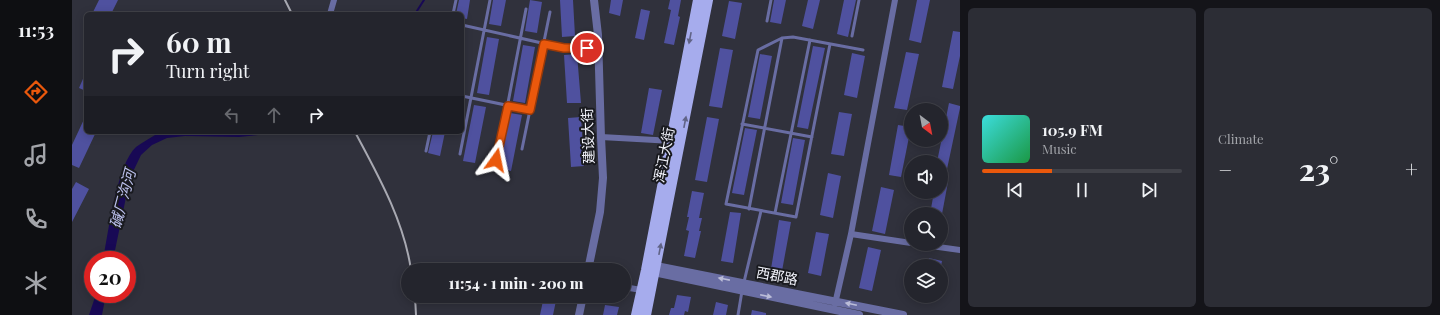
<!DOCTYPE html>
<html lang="en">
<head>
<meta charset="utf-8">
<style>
	:root { --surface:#24252d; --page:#2c2d35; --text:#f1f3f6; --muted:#a3a5aa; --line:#414249; --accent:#ea580c }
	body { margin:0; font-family:"Playfair Display","Noto Sans SC",serif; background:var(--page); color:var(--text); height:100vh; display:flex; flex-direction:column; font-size:15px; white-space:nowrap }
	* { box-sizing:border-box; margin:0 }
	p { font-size:13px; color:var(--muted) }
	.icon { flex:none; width:22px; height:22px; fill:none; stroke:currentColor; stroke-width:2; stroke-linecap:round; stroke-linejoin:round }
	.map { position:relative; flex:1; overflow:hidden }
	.details { display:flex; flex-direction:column; gap:8px; padding:8px; background:#141419; width:480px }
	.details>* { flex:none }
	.banner { position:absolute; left:12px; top:12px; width:380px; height:122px; border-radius:6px; box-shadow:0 2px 10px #0003,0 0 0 1px var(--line); background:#24252d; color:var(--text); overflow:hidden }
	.needle { width:26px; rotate:148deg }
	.buttons { position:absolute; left:832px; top:103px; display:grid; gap:8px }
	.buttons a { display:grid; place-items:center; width:44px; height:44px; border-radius:50%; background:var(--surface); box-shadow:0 2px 10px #0003,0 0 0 1px var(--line); font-size:20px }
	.speed { position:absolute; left:12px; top:251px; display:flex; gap:8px; font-size:20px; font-weight:700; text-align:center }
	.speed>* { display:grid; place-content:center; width:52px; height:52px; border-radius:50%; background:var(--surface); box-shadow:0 2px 10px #0003,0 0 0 1px var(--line); line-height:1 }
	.speed .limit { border:6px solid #d22; background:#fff; color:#111 }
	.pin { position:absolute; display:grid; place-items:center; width:34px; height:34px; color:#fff; margin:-17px; border:2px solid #fff; border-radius:50%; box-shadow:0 1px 4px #0007 }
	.me { position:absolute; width:44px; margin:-22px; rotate:12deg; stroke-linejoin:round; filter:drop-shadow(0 0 3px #0008) }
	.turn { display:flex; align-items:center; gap:14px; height:84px; padding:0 16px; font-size:18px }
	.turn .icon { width:52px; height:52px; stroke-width:2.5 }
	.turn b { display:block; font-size:28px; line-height:34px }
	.lanes { display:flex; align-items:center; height:38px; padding:0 16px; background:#0003; justify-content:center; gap:20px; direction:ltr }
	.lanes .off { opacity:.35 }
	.big { font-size:30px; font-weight:800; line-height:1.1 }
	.details .card { flex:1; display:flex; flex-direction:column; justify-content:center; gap:6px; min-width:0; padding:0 14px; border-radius:6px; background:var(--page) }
	.song { display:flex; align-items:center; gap:12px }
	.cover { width:48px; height:48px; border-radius:6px; background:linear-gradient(135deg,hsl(180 70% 55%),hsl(140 70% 35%)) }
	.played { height:4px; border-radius:2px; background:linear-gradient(90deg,var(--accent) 35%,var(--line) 35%) }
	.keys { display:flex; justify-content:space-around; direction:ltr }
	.heat { display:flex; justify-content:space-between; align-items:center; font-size:22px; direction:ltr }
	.details .tiles { flex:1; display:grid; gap:8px; grid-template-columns:repeat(2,1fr) }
	.trip { position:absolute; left:329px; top:263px; width:230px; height:40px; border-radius:20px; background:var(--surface); box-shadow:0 2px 10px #0003,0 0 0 1px var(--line); font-weight:800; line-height:40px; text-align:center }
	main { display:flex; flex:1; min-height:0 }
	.tab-bar { display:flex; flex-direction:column; width:72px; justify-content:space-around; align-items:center; background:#0e0f12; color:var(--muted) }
	.tab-bar .icon { width:28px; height:28px }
	.tab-bar .active { color:var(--accent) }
	.tab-bar b { font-size:18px; color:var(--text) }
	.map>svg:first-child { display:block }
	.water { fill:#180955 }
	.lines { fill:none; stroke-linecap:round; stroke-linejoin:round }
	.stream { stroke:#180955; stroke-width:2 }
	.building { fill:#4f519f }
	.service { stroke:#696da3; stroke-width:3 }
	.minor { stroke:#696da3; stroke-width:6 }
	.tertiary { stroke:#696da3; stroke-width:8 }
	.primary { stroke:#a6aced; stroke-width:10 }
	.rail { stroke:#a8a9b2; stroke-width:2 }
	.oneway { fill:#606386 }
	.oneway2 { fill:#bbbdd8 }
	.route-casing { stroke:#983908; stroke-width:10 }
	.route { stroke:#ea580c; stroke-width:7 }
	.labels { text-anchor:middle; stroke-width:4; stroke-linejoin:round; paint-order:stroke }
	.street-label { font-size:14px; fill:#f2f3fb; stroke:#191a1f }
	.water-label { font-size:15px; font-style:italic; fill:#bdc2ee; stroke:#191a1f }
</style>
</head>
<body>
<main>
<nav class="tab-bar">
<b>11:53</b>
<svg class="icon active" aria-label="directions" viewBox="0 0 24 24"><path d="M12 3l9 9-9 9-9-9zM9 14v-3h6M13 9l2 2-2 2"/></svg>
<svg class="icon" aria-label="music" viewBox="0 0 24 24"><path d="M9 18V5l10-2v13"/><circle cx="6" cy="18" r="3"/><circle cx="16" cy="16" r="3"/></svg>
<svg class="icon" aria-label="phone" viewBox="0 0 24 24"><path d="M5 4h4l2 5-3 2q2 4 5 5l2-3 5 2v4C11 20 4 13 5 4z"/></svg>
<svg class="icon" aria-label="climate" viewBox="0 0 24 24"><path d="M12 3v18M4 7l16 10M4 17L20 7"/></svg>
</nav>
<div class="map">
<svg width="888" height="315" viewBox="0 0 888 315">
	<rect width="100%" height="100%" fill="#30313c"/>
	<!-- water -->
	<path class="water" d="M88,132H188L186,135L167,137L113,136L95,138L80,145L69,155L58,178L41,260H31C36,234 45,164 64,147C71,142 80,137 88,132Z
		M24,294H34L30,315H17Z"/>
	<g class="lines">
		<!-- stream -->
		<path class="stream" d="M343,14L352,0"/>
	</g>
	<!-- building -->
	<path class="building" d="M27,0H46L39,14H20Z
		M387,0H398L395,19L390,18V14H384Z
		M421,0H434L429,26L417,24Z
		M458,0L470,2L465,33L453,31Z
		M488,0H501L503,36L490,37Z
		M539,0H551L548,16L537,13Z
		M598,0H609L606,16L608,17L602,45L592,43L599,10L596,9Z
		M702,0H714L709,24L698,22Z
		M736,0H748L741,29L730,26Z
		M772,0H784L776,37L765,34Z
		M845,0H858L849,43L837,40Z
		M657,1L670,3L663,39L650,36Z
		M569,9L578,11L572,40L563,38Z
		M881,31L888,32V56L881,89L870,87Z
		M415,37L427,39L417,95L405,93Z
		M451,45L463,47L453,103L441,101Z
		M741,46L753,48L736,129L725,127Z
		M648,48L661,50L650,108L637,106Z
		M834,52L847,54L835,110L822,108Z
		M780,53L793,56L785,98L772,95Z
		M505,54L509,103H495L492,55Z
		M688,54L700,56L688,119L676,117Z
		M14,72V91L7,88Z
		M577,88L590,90L581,135L569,133Z
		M877,103L888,106V108L875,169L869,168V162H865Z
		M402,105L414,107L403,163L391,161Z
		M767,112L780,114L772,156L759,154Z
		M438,113L450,115L439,171L427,168Z
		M14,115V132H24L7,168L0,165V145Z
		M509,117L512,166L499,167L496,118Z
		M635,117L647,119L635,182L623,180Z
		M826,125L839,127L829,177L817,175Z
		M673,128L685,130L672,195L660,193Z
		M361,132H373L368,156L356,153Z
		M721,138L733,140L721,205L709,203Z
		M756,173L769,176L761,218L748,215Z
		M869,180L876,182L870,214H858L862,192H869Z
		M4,182L17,189L0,222V189Z
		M809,187L822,190L813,234L800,231Z
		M620,191L632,193L627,218H630L627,231H629L623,258L612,256L617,231L614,230L617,217H615Z
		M658,212L669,213L661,263L649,261Z
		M707,220L719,222L710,271L699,269Z
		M744,232L757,234L749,276L736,273Z
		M796,247L809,250L800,291L787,288Z
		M857,258L870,261L869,266H856Z
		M605,295L619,297L616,312L613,311L612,315H597L599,308H602Z
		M472,296H485L481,315H468Z
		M844,296H862L861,302L843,298Z
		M644,302L656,305L654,315H641Z
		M533,305L547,307L545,315H531Z
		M680,310L694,313V315H679Z"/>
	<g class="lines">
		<!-- service -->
		<path class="service" d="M381,14L384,0
			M695,21L699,0
			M390,25L492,48H525
			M780,36L787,0
			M758,44L724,217L654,204L686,50L710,38L721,37L791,50
			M390,96L458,110
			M670,124L740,137
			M450,149L478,12
			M354,151L358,132
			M388,154L418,0
			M425,160L454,9
			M677,209L710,38
			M703,213L738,40
			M672,282L689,211
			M666,315L670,291"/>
		<!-- minor -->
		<path class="minor" d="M258,14L262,0
			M529,137L601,141
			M779,234L839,243
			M845,244L888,250
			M552,287L569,290
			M763,304L779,234L823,0"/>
		<!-- tertiary -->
		<path class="tertiary" d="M579,265L831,315
			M516,270L528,212L531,178L529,137L526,35L522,0
			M577,271L787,315
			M507,315L511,296"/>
		<!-- primary -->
		<path class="primary" d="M564,315L574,270L626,0
			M574,315L636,0"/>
		<!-- rail -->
		<path class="rail" d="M213,0L220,14
			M283,132C306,175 332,221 339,270
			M343,296L344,315"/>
	</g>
	<!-- one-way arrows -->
	<defs><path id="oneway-solid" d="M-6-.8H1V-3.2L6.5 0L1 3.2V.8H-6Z"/></defs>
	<g class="oneway">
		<use href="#oneway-solid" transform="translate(618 38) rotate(101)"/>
		<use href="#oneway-solid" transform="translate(613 122) rotate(-79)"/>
		<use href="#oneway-solid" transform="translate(588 249) rotate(-79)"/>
	</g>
	<g class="oneway2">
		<use href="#oneway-solid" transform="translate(652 279) rotate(-169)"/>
		<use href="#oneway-solid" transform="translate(694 296) rotate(12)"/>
		<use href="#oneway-solid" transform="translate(779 304) rotate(-168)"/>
	</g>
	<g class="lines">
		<!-- route casing -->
		<g class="route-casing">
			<path id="route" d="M424,160L436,106L458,110L472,44L492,48H515"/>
		</g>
		<!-- route -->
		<use href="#route" class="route"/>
	</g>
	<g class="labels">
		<!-- street labels -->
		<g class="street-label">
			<text transform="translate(516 136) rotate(-92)" y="5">建设大街</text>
			<text transform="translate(592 155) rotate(-79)" y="5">浑江大街</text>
			<text transform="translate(705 276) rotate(11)" y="5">西郡路</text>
		</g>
		<!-- water labels -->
		<g class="water-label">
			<text transform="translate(51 199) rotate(-75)" y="5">碱厂沟河</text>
		</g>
	</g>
</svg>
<div class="buttons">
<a><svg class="needle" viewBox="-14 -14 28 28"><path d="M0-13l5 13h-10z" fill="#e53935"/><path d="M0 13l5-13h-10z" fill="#a3a5aa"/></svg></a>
<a><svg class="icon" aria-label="sound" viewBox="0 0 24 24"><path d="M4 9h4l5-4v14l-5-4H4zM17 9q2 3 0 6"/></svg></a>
<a><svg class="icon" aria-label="search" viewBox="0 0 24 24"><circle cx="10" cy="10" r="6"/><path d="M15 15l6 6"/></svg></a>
<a><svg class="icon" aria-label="layers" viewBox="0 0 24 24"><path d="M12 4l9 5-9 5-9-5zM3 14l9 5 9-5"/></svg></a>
</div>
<div class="speed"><div class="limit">20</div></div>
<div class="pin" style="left:515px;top:48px;background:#d93025"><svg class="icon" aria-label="arrive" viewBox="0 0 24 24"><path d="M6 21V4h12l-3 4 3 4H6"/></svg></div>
<svg class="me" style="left:424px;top:160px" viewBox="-20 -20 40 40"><path d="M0-17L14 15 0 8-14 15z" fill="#ea580c" stroke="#fff" stroke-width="4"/></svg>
<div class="trip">11:54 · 1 min · 200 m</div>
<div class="banner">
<div class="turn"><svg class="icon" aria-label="right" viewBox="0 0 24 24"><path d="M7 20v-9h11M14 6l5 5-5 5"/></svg><div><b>60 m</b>Turn right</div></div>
<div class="lanes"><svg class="icon off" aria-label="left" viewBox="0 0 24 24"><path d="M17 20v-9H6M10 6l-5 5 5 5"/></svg><svg class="icon off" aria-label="ahead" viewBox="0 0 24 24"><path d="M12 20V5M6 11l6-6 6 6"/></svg><svg class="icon" aria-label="right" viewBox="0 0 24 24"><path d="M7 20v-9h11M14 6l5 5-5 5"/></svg></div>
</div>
</div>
<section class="details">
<div class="tiles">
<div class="card">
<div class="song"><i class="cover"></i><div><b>105.9 FM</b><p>Music</p></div></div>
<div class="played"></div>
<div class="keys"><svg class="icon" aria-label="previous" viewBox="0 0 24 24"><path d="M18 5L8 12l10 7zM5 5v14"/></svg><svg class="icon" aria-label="pause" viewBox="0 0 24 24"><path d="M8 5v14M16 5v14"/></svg><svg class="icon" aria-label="next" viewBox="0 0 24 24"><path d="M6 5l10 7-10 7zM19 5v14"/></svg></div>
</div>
<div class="card"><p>Climate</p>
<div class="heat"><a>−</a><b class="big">23°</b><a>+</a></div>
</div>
</div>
</section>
</main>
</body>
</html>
